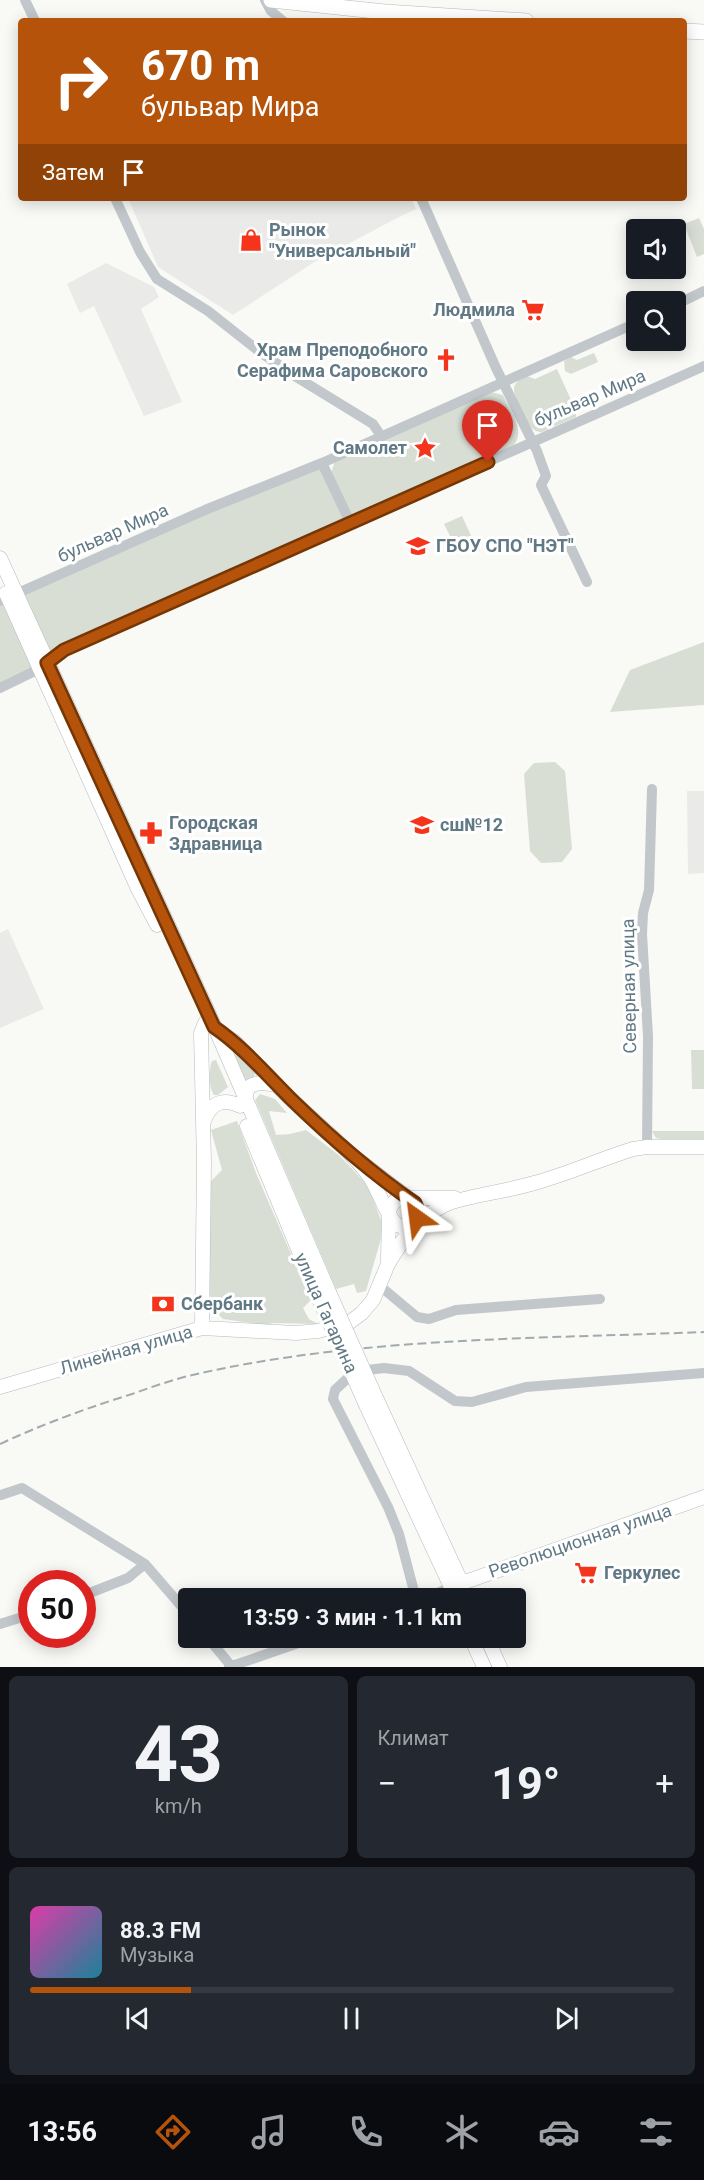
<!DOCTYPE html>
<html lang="ru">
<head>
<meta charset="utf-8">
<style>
	:root { --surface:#171b24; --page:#242831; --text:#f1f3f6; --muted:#9ea1a6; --line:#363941; --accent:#b45309 }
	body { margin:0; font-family:Roboto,sans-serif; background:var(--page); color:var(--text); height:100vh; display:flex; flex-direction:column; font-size:22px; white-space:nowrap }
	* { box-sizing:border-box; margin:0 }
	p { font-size:20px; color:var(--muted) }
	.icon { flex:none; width:33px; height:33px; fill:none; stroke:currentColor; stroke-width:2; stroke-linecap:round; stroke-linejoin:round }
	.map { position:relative; height:1667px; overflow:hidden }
	.sheet { display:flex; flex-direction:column; gap:9px; padding:9px; background:#0d0f14; flex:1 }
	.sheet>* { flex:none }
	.hud { position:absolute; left:18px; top:18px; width:669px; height:183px; border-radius:6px; box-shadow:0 3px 15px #0003; background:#b45309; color:#fff; overflow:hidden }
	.fabs { position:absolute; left:626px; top:219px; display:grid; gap:12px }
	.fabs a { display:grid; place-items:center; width:60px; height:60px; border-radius:6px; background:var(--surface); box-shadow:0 3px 15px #0003; font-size:30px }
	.speed { position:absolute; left:18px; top:1570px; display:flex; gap:12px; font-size:30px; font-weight:700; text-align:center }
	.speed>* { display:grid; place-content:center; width:78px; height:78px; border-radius:50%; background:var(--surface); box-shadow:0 3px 15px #0003; line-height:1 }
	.speed .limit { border:9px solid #d22; background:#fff; color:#111 }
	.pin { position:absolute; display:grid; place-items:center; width:51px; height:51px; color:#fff; margin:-62px -26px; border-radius:50% 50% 50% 0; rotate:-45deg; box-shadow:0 0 6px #0007 }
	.pin .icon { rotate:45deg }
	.me { position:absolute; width:66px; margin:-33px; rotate:329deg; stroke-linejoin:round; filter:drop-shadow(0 0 4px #0008) }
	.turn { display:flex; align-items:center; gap:21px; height:126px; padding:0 24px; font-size:27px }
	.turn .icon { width:78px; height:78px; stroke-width:2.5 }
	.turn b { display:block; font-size:42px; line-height:51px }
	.then { display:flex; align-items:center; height:57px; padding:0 24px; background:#0003; gap:12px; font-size:22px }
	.big { font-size:45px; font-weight:700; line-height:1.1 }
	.sheet .widget { flex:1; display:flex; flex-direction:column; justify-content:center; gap:9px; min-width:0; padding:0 21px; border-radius:9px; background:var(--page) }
	.sheet .dial { align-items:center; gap:0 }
	.dial b { font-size:78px; line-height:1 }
	.song { display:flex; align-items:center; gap:18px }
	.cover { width:72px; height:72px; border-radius:9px; background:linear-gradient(135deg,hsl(320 70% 55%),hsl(190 70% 35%)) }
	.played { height:6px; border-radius:3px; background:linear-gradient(90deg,var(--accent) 25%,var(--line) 25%) }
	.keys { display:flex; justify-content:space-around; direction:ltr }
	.heat { display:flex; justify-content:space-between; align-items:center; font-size:33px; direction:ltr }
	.sheet .tiles { flex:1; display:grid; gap:9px; grid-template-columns:1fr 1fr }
	.widget:last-child { grid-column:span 2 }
	.trip { position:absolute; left:178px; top:1588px; width:348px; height:60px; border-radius:6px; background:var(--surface); box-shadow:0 3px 15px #0003; font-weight:700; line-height:60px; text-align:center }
	.dock { display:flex; height:96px; justify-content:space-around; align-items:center; background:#090b0e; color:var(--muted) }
	.dock .icon { width:42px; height:42px }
	.dock .on { color:var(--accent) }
	.dock b { font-size:27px; color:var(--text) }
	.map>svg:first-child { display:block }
	.built { fill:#eaeae9 }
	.green { fill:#d9ded5 }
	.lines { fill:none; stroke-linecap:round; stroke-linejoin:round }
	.major-casing { stroke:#b4bbbf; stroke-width:15 }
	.highway-casing { stroke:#b4babd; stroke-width:16 }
	.minor { stroke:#c1c7ca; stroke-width:10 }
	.major { stroke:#fff; stroke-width:14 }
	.highway { stroke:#fff; stroke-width:15 }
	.rail { stroke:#a0aaaf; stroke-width:2; stroke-dasharray:9 4.5; stroke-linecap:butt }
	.major-bridge-casing { stroke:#b4bbbf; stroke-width:15; stroke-linecap:butt }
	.major-bridge { stroke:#fff; stroke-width:14 }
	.route-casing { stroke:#753606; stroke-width:15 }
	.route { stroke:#b45309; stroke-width:10 }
	.labels { text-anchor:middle; stroke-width:6; stroke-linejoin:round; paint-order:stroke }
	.poi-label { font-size:18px; font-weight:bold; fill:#617984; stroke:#fff; text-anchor:start }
	.street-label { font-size:18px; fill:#617984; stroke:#fff }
</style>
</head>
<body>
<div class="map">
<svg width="704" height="1667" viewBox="0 0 704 1667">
	<rect width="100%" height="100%" fill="#f9f9f6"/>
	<!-- built -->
	<path class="built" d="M128,198H411L416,209L397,218L316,261L233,315L158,267Z
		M106,263L154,287L159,297L141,309L182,402L144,416L94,306L80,313L67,284Z
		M687,791H704V873L688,874Z
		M8,929L44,1009L0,1028V933Z"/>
	<!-- green -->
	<path class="green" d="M699,218L704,229V254L697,257L684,224Z
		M594,353L598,362L571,374L565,371L564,361L571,357L577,360Z
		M557,369L576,411V417L542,432C538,432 537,432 533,429C528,425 513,396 514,389C514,382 521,379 527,376L535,379Z
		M491,392L503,395C510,411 526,430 514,445L357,516H352L331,473L335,461Z
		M322,463L351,524L64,650L0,688V601Z
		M462,516L473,540L456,548L444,524Z
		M704,642V705L610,712L630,670Z
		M555,762L565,771L572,849L562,862L541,863L530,851L524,774L534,763Z
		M691,1050H704V1089H692Z
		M232,1053H236L255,1072L254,1079L244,1081Z
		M216,1060L228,1087L218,1095H214C208,1086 209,1070 212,1061Z
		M260,1094L275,1099L287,1113L269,1111L276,1135L290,1134L306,1130L340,1156L368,1186L384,1228L366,1291L357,1293L354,1284L336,1289L255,1100Z
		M237,1121L256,1173L311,1300L303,1308L309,1319L318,1324L273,1323L265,1325L223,1319L213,1309L209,1290L211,1181L222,1170L211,1130Z
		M652,1131H704V1139H661L656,1138Z"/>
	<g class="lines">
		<!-- major casing -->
		<g class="major-casing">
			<path id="major" d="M0,558L210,1016L329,1292
				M6,593L138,889L157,925
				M234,1041C254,1062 274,1083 295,1103C321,1127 349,1149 370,1177C378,1189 389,1223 400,1226C410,1229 436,1208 449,1203C478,1194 509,1191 538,1182C570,1173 601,1159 633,1149L647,1147H704
				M246,1101C244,1080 262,1082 277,1085
				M204,1121C211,1102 223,1098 240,1106
				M247,1126L318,1297
				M388,1260L389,1212C391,1204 394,1201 401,1198H455
				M202,1328L204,1163L201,1033L205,1023
				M0,1387L202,1328L296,1333L318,1331L350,1322L362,1313L373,1300L388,1264L417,1218L418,1210L415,1203L349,1153
				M377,1400L469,1599
				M366,1405L451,1587L455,1599
				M451,1587L704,1497
				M471,1638L484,1667
				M487,1638L500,1667"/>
		</g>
		<!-- highway casing -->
		<g class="highway-casing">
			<path id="highway" d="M271,0L385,12L526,21
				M684,31L704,32"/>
		</g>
		<!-- minor -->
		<path class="minor" d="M25,0L35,21
			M265,0L271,11L283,21
			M115,198L140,252L157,279L208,311L260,352L298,378L373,424L381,436
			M421,198L496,368L537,451L546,476L541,485L587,582
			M675,305L704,291
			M322,463L351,524
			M0,601L205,510L322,463L636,323
			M0,688L39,669L64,650L704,366
			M647,1147L648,1036L642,934L643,913L649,890L652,789
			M380,1286L417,1317L429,1319L456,1310L600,1299
			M1,1495L22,1488L145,1564L189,1615
			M82,1596L128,1578L145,1564
			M416,1599L399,1534L388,1507L333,1399L335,1390L348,1378L367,1370L384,1368L409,1371L455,1401L472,1402L526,1387L704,1373
			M424,1599L451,1587
			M0,1624L32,1614
			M208,1638L232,1667
			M229,1667L313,1638"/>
		<!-- major -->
		<use href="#major" class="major"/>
		<!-- highway -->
		<use href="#highway" class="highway"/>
		<!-- rail -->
		<path class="rail" d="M0,1444C43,1424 87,1408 132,1394C149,1388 166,1382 184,1377C350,1337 533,1339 704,1332"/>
		<!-- major-bridge casing -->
		<g class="major-bridge-casing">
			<path id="major-bridge" d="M329,1292L377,1400
				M318,1297L366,1405"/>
		</g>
		<!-- major-bridge -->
		<use href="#major-bridge" class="major-bridge"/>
	</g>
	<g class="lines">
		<!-- route casing -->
		<g class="route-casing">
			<path id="route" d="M417,1218L418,1210L415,1203C370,1172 330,1137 291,1099C266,1074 243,1047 214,1027L47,663L64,650L488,462"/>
		</g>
		<!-- route -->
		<use href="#route" class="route"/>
	</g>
	<!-- icons -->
	<defs>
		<g id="shop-bare" transform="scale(1.8)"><path d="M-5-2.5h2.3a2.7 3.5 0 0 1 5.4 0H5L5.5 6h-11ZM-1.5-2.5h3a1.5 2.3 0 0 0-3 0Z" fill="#f4351b" stroke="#fff" stroke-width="2.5" paint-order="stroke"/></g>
		<g id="supermarket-bare" transform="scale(1.8)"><path d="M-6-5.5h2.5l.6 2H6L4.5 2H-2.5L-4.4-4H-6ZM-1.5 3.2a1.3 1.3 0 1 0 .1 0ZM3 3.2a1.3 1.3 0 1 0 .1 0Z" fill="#f4351b" stroke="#fff" stroke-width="2.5" paint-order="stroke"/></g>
		<g id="church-bare" transform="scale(1.8)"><path d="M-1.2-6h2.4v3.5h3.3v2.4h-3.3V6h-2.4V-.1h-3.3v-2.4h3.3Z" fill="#f4351b" stroke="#fff" stroke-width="2.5" paint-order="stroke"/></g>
		<g id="sight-bare" transform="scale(1.8)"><path d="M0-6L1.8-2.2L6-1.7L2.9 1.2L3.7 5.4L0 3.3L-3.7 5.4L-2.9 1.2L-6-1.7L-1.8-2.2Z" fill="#f4351b" stroke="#fff" stroke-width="2.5" paint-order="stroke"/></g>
		<g id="school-bare" transform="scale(1.8)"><path d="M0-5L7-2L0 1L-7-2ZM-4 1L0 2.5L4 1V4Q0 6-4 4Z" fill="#f4351b" stroke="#fff" stroke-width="2.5" paint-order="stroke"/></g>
		<g id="pharmacy-bare" transform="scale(1.8)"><path d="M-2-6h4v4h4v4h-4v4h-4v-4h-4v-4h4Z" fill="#f4351b" stroke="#fff" stroke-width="2.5" paint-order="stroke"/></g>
		<g id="bank-bare" transform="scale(1.8)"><path d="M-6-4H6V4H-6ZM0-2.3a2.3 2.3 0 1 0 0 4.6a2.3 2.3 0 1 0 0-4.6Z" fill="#f4351b" stroke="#fff" stroke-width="2.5" paint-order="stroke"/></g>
	</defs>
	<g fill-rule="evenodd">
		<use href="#shop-bare" x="251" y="240"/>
		<use href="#supermarket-bare" x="533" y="310"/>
		<use href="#church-bare" x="446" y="360"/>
		<use href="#sight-bare" x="425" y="448"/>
		<use href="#school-bare" x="418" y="546"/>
		<use href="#school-bare" x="422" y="825"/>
		<use href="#pharmacy-bare" x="151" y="833"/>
		<use href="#bank-bare" x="163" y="1304"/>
		<use href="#supermarket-bare" x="586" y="1573"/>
	</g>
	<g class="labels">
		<!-- poi labels -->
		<g class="poi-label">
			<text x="269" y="236">Рынок<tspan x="269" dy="21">"Универсальный"</tspan></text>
			<text x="515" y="316" text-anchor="end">Людмила</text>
			<text x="428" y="356" text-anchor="end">Храм Преподобного<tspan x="428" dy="21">Серафима Саровского</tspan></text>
			<text x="407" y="454" text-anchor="end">Самолет</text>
			<text x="436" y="552">ГБОУ СПО "НЭТ"</text>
			<text x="169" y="829">Городская<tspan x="169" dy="21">Здравница</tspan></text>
			<text x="440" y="831">сш№12</text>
			<text x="181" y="1310">Сбербанк</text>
			<text x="604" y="1579">Геркулес</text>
		</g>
		<!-- street labels -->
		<g class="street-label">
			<text transform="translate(590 398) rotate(-23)" y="6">бульвар Мира</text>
			<text transform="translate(113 533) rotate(-24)" y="6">бульвар Мира</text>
			<text transform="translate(629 986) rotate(-91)" y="6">Северная улица</text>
			<text transform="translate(326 1313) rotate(66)" y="6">улица Гагарина</text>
			<text transform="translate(126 1350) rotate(-16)" y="6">Линейная улица</text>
			<text transform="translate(580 1541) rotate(-19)" y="6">Революционная улица</text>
		</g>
	</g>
</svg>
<div class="fabs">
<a><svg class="icon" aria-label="sound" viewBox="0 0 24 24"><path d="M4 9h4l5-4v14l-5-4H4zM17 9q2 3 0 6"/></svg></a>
<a><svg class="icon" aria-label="search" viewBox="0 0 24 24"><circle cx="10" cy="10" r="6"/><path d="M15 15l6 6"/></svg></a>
</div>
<div class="speed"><div class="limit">50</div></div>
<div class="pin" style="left:488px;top:462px;background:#d93025"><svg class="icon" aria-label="arrive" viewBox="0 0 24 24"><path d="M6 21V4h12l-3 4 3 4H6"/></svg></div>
<svg class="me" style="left:417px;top:1218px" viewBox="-20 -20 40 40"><path d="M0-17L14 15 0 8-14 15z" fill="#b45309" stroke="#fff" stroke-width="4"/></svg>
<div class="trip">13:59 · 3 мин · 1.1 km</div>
<div class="hud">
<div class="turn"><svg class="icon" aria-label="right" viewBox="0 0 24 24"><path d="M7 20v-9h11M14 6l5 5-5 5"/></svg><div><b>670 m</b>бульвар Мира</div></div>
<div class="then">Затем<svg class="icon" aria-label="arrive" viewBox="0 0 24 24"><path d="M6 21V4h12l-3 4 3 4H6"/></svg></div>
</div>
</div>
<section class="sheet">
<div class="tiles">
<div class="widget dial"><b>43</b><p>km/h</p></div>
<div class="widget"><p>Климат</p>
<div class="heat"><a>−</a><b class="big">19°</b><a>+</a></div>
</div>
<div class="widget">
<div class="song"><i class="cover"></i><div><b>88.3 FM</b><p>Музыка</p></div></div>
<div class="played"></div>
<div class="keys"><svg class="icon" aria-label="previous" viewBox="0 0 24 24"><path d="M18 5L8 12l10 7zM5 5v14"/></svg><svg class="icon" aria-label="pause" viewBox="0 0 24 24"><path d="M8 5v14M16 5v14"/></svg><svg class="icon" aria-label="next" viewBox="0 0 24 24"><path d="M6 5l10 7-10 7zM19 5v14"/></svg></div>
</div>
</div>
</section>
<nav class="dock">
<b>13:56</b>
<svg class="icon on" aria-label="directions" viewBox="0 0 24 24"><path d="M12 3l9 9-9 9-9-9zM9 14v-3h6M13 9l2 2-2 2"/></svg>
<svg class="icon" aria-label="music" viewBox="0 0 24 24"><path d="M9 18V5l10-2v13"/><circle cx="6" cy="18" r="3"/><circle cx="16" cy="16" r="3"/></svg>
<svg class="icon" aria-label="phone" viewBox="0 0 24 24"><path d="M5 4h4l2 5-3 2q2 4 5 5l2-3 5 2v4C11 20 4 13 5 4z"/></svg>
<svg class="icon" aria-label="climate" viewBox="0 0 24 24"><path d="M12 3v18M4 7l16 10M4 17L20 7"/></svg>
<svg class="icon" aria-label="car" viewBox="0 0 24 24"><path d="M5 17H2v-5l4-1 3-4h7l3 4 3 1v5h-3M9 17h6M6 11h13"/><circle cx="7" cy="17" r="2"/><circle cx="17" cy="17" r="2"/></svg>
<svg class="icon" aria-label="filters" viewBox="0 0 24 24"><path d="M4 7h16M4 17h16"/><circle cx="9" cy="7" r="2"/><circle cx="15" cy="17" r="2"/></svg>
</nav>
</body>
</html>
